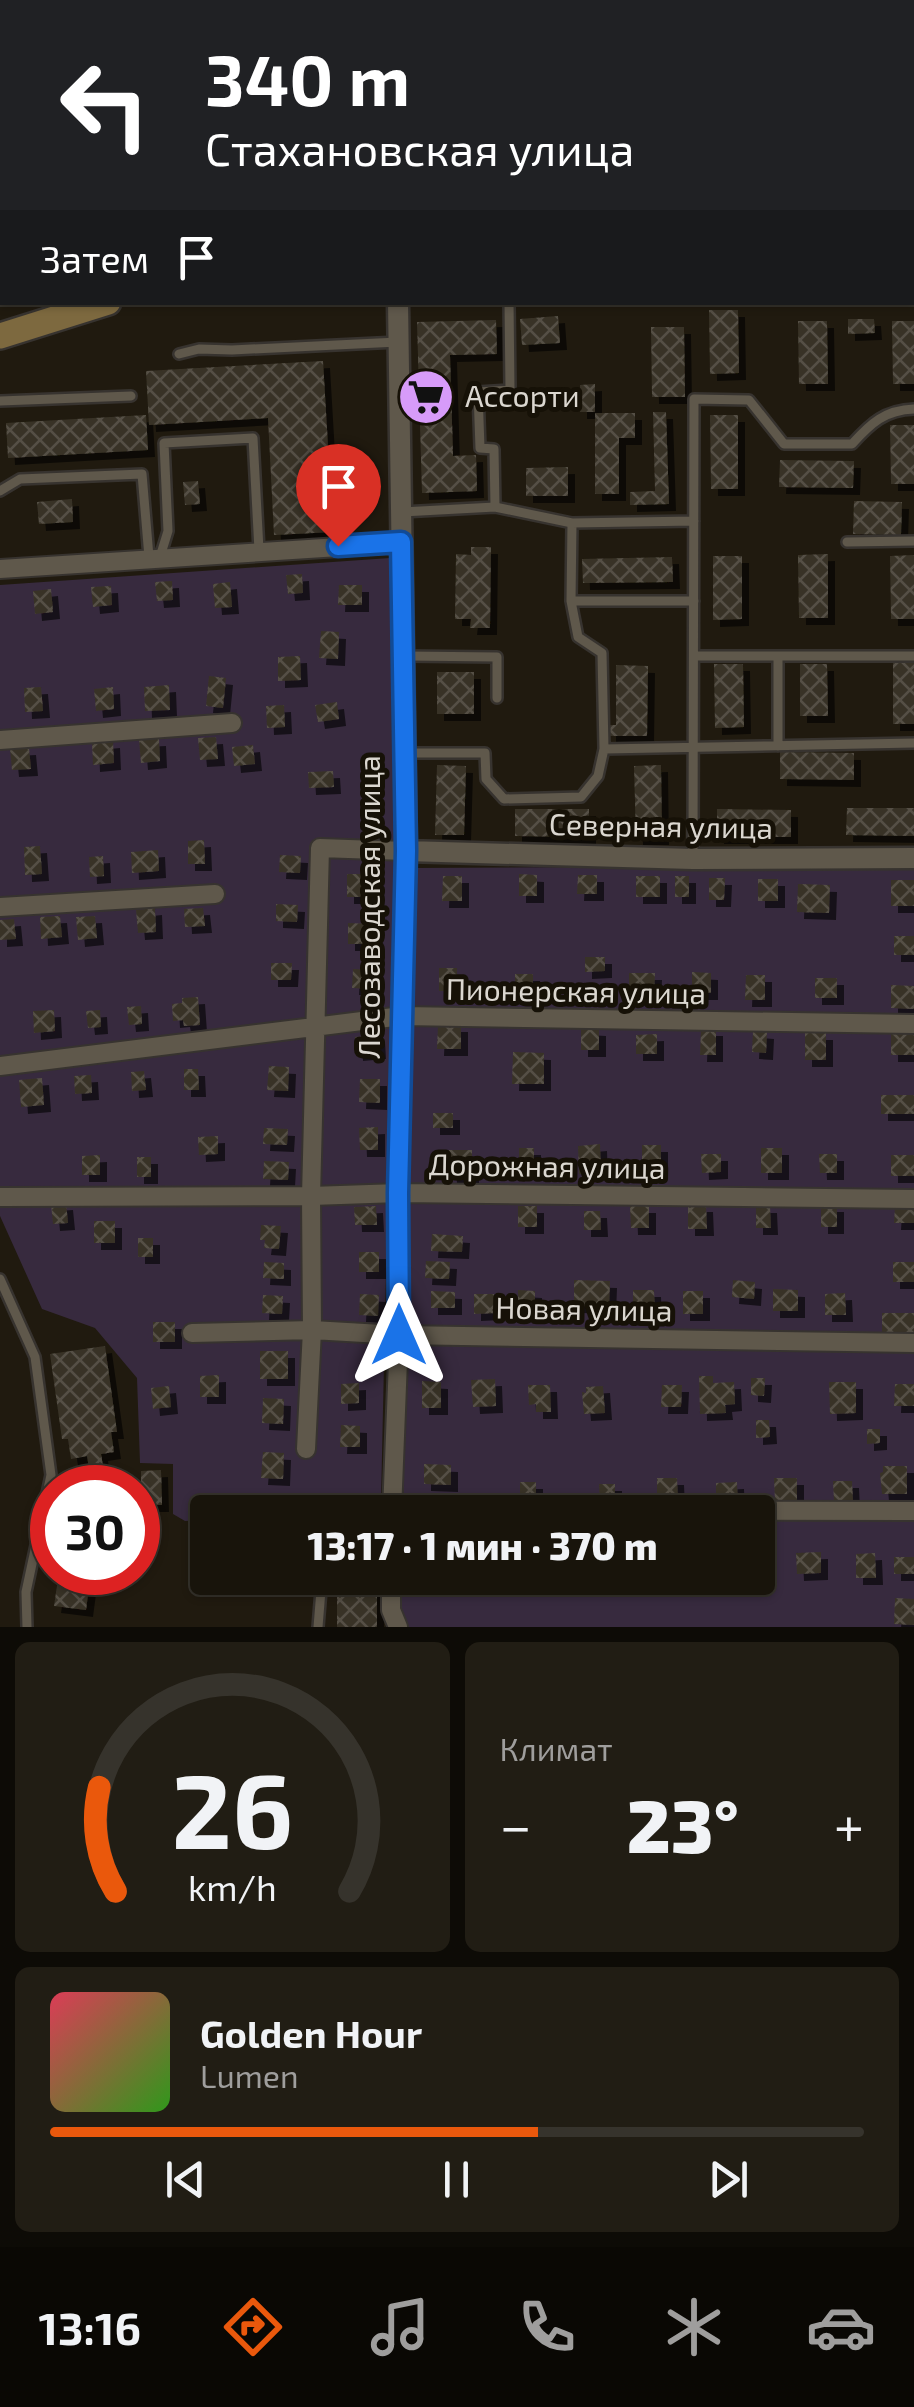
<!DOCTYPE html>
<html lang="ru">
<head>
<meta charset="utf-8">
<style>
	:root { --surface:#18140b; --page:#211d14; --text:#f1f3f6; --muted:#9f9e9d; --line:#36332c; --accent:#ea580c }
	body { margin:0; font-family:"Exo 2",sans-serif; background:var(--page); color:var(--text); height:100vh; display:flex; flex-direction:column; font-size:38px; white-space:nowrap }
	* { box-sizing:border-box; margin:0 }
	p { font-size:32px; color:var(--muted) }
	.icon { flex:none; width:55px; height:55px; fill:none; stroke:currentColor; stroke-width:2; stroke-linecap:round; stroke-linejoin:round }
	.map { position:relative; height:1627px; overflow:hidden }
	.sheet { display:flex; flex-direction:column; gap:15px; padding:15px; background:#0d0b06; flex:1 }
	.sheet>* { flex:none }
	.banner { position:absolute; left:0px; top:0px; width:915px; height:305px; box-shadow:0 2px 8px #0004,0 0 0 2px var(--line); background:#202124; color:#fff; overflow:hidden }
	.speed { position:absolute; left:30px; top:1465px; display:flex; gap:20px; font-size:50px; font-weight:700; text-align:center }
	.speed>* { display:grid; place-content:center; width:130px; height:130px; border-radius:50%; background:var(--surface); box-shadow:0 2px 8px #0004,0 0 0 2px var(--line); line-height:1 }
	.speed .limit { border:15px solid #d22; background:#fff; color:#111 }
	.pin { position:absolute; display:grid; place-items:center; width:85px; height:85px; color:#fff; margin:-102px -42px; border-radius:50% 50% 50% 0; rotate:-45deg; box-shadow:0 0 10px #0007 }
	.pin .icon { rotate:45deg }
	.me { position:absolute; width:110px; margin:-55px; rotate:0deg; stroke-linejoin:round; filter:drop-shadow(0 0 8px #0008) }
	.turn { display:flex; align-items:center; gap:35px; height:210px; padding:0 40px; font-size:45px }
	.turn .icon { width:130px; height:130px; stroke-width:2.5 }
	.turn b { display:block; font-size:70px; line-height:85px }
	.then { display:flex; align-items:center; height:95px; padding:0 40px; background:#0003; gap:20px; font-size:38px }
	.big { font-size:75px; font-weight:800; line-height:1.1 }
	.sheet .tile { flex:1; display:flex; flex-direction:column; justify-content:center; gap:15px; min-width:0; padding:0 35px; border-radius:15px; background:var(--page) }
	.sheet .dial { align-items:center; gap:0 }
	.dial svg { height:260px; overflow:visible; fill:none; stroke:var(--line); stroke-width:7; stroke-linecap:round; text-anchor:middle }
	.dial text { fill:var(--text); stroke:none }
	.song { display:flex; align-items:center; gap:30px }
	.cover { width:120px; height:120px; border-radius:15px; background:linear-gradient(135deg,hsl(350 70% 55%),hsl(110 70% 35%)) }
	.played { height:10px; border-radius:5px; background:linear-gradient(90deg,var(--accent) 60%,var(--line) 60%) }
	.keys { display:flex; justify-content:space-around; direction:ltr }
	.heat { display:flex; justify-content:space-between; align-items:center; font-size:55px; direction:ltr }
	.sheet .tiles { flex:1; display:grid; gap:15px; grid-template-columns:1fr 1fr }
	.tile:last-child { grid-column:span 2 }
	.trip { position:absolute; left:190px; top:1495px; width:585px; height:100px; border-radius:10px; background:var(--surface); box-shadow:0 2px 8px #0004,0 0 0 2px var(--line); font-weight:800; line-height:100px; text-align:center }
	.tab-bar { display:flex; height:160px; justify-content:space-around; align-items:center; background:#0a0804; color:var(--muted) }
	.tab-bar .icon { width:70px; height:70px }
	.tab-bar .on { color:var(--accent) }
	.tab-bar b { font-size:45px; color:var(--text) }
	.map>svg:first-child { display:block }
	.green { fill:#372a3e }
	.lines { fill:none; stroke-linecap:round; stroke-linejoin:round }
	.stream { stroke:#14051c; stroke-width:5 }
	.building { fill:url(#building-cross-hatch); filter:url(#shadow) }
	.service-casing { stroke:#37332f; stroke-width:14 }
	.minor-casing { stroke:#37332f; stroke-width:22 }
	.tertiary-casing { stroke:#37332f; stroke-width:25 }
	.secondary-casing { stroke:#37332f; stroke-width:30 }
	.service { stroke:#5f584b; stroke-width:9 }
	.minor { stroke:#5f584b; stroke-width:18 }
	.tertiary { stroke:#5f584b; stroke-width:20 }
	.secondary { stroke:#7d693f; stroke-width:25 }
	.route-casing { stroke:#114b97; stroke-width:25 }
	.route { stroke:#1a73e8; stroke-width:18 }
	.labels { text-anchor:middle; stroke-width:10; stroke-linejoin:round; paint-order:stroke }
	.poi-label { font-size:30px; fill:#dbd7d0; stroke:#161107; text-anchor:start }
	.street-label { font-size:30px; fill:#dbd7d0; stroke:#161107 }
</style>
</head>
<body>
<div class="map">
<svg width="914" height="1627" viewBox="0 0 914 1627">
	<defs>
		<pattern id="building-cross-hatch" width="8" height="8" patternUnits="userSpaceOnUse" patternTransform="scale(2.5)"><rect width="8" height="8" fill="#393327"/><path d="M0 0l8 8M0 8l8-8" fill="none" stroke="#555045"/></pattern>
		<filter id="shadow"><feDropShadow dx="7" dy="7" stdDeviation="0" flood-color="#0009"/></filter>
	</defs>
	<rect width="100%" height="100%" fill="#201a0f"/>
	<!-- green -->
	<path class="green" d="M390,558L395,859L381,1501H299L298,1512H208L207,1520L185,1521L173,1514V1464L140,1463L137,1378L95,1328L42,1309L0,1216V585Z
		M914,865V1627H409L401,1608L402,1578H758V1512H403L415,868Z"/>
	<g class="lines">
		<!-- stream -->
		<path class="stream" d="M314,2L316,0"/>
	</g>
	<!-- building -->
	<path class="building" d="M709,310H738L739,373L710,374Z
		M558,316L560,343L522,345L520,319Z
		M848,319H874L875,333L848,334Z
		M496,320L497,354L450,355L453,456L476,455L477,491L422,493L417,322Z
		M798,321H827L828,384H799Z
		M892,321H914V384H893Z
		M651,327H684L685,397H652Z
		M323,361L333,532L274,535L268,418L149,425L146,371Z
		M595,384V412H580V385Z
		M653,412H666L669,504L630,505V492L655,491Z
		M595,413H635V438H619V494H595Z
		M146,415L148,450L8,458L6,423Z
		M710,415H738V489H711Z
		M890,425H914V484H891Z
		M780,460L854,461L853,488L779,487Z
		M568,467V496H526V468Z
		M198,481L200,504L185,505L183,482Z
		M72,499L73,522L39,524L37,502Z
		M854,501L902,502L901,535L853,534Z
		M471,547H491L490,628H470L471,619H455L456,554L471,555Z
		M828,554V618H799L798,555Z
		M914,555V619H891L890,556Z
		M713,556H742V619L713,620Z
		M672,557L673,582L583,583L582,559Z
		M302,574L303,593L288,594L286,575Z
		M172,581L173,600L157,601L155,582Z
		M230,582L232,607L215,608L213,584Z
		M339,585H362V605H338Z
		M111,586L112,605L93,607L91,587Z
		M51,589L53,612L35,614L33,591Z
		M321,631L339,632L338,659L319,658Z
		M300,656L301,680L278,681V657Z
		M893,661H914V724H893Z
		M714,664H743L744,727L715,728Z
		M800,664H827L828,716H800Z
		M616,665L648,666L647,736H609V725H616Z
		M437,672H474V714H437Z
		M209,676L226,678L223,708L206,706Z
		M169,685L170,710L145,711L144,687Z
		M41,687L43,711L25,712L24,688Z
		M113,687L114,709L96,711L94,689Z
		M337,702L339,719L318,722L315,705Z
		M284,705L285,727L267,728L266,706Z
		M216,737L218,759L200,760L198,738Z
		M159,739L160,761L141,763L139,740Z
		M113,741L114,763L93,765L92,743Z
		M253,745L255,764L234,766L232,747Z
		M29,748L31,769L12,770L10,749Z
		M780,752L854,753V780L780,779Z
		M437,765L466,766L464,835H435Z
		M661,765L662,838H636L634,766Z
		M333,771L334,787L309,788L308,772Z
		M847,808H914V836L846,835Z
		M515,809H589V837L515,836Z
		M717,809L791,810V837H717Z
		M204,840L205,864H188V841Z
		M40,846L42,874L25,875L24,847Z
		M158,850L159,871L132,873L131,852Z
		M280,855L301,856L300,873L279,872Z
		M103,856L104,876L90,877L89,857Z
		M347,874H375V897H347Z
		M519,874L537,875V896H519Z
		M578,875H597V894H577Z
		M443,876H462V901H442Z
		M636,876H660V897H636Z
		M675,876H689V897H675Z
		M709,878H725L724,900H709Z
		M758,879H778V901H758Z
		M891,880H914V906H891Z
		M798,884L830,885L829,913L797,912Z
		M276,904L298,905L297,922L276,921Z
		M155,908L156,932L138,933L136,910Z
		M203,908L205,926L185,927L184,909Z
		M60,916L62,937L41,939L40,917Z
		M95,916L97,938L78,940L76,917Z
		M14,919L16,939L0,940V920Z
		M348,923L372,924V944H348Z
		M894,936H914V955H894Z
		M585,957H605V971L585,972Z
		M271,963H292L291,980H271Z
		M439,968H457V991H439Z
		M353,969L376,970L375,989L352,988Z
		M692,972L711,973V993H692Z
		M629,973H655L654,995H629Z
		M515,974H533V994L515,993Z
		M746,975H765V1000H745Z
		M815,978H837V998H815Z
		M891,985L914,986V1009L891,1008Z
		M198,997L200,1025L184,1026L183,1020L173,1021L172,1004L182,1003V998Z
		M141,1006L142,1024L129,1025L127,1007Z
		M54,1010L55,1031L34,1033L33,1011Z
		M100,1010L101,1027L88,1028L86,1011Z
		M438,1025H461V1049H437Z
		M581,1028L599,1029V1050H581Z
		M701,1029H716V1055H700Z
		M753,1031L767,1032L766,1053L752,1052Z
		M805,1033H826V1060H805Z
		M891,1033H914V1055H891Z
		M657,1034V1054H636V1035Z
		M378,1035L379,1052L356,1054L355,1037Z
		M513,1052L544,1053V1084H512Z
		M269,1066L289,1067L288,1091L267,1090Z
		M184,1069H198L199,1090H184Z
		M144,1071L146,1090L132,1091L131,1072Z
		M91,1075L92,1093L75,1094L74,1076Z
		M42,1078L44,1105L21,1107L19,1080Z
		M360,1079H380V1103L359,1102Z
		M881,1095H914V1114H881Z
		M433,1113H453V1128H433Z
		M378,1127V1150H360L359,1128Z
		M264,1128L288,1129L287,1145L263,1144Z
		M218,1136V1154L199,1155L198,1137Z
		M600,1144L601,1173L579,1174L578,1146Z
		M642,1145H661V1171H642Z
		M519,1148H534V1173H519Z
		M761,1148H782V1173H761Z
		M449,1150H472V1178H450Z
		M701,1154H721V1172L702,1173Z
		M819,1154H837V1173H820Z
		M100,1155V1175H82V1156Z
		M891,1155H914V1176H891Z
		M137,1157H151V1177H137Z
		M264,1161L289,1162L288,1180L263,1179Z
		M66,1203L68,1223L53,1224L51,1204Z
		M688,1205H706L707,1229H688Z
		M821,1205H837V1227H821Z
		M376,1206L377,1225H355L354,1207Z
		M518,1206H537V1227H518Z
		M630,1206H649V1228H631Z
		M756,1206H770L771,1228H756Z
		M895,1207H914V1223H894Z
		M584,1211H600L601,1230H584Z
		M94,1221H115V1243H94Z
		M261,1225L281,1226L279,1249L264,1248L265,1240H260Z
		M432,1234L463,1236L462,1252L431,1251Z
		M138,1238H153V1257H138Z
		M359,1252H379V1272H359Z
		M426,1261L450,1262L449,1279L425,1278Z
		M264,1262L284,1263V1279L263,1278Z
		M893,1262H914V1282H893Z
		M574,1280L610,1281L609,1307L574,1306Z
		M733,1280L755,1282L754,1299L732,1297Z
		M773,1289L798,1290V1311H773Z
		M518,1290L535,1291V1312H518Z
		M633,1290H654L655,1312L633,1313Z
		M431,1291L455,1292V1308H431Z
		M683,1291H703V1314H683Z
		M845,1293L846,1315H825V1294Z
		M360,1294L379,1295L378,1316L359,1315Z
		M474,1294H494L495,1313L474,1314Z
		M263,1295L283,1296L282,1314L262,1313Z
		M882,1313H914V1334H882Z
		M153,1322H175V1342H153Z
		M105,1346L117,1432H111L114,1452L101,1454L103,1466L89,1468L87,1456L71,1459L68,1439H62L50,1354Z
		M260,1351H288V1379H260Z
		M219,1375V1397H200V1376Z
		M699,1376H713V1383L734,1382L735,1404L725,1405L726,1413L700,1414Z
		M751,1378H765L764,1396L751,1395Z
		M495,1379L496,1406L473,1407L471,1380Z
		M422,1381L441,1382V1408H422Z
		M829,1382H856V1413L830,1414Z
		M359,1383V1403L341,1404V1384Z
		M895,1384H914V1406H894Z
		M528,1385H550L551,1412H536V1404L529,1405Z
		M662,1385H682L681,1407H661Z
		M169,1386L171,1407L153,1409L151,1388Z
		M603,1386L605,1413L584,1414L582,1392L586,1393V1387Z
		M263,1398L284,1399L283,1424L262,1423Z
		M756,1420H769L770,1437L756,1438Z
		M341,1425L360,1426V1447H340Z
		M867,1429H880V1443L867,1444Z
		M263,1452L284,1453L283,1479L261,1478Z
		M424,1464L451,1465V1485L424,1484Z
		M883,1466H907V1494H882L880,1473L883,1472Z
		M161,1470L162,1505H141V1471Z
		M657,1478H677L678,1500H657Z
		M774,1478H797V1502H775Z
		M833,1481H852L853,1502H834Z
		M520,1482H536V1503H520Z
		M737,1482L738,1506H721V1494H716V1483Z
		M599,1484H615V1504H600Z
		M821,1552V1573L797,1574L796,1553Z
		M875,1553L876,1578H856V1554Z
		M894,1557H914V1574H894Z
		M59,1572H91L86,1610L54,1606Z
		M337,1578H377V1627H337Z
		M895,1598L914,1599V1625L894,1624Z"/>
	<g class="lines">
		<!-- service casing -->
		<g class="service-casing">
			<path id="service" d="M482,0V2
				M604,2V0
				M689,2V0
				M0,86L2,90
				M912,120H914
				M179,354L199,349L232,350L398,342
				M0,401L131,396
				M0,491L20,479L142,474L149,557
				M495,507L572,523L571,601H694
				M402,512L495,507L494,449L480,448L478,392L510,390L509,302
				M572,523L694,521
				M847,542L914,541
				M160,557L168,531L164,443L253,438L259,550
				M406,656L497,657V698
				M694,656H914
				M778,656V746
				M604,749L914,743
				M406,753H485L486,779L504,799L581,797L598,776L604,749L602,653L578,637L571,601
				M693,856L694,399L749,400L784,444H852C871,423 885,410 914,409
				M0,1279L35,1357L51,1475L26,1592L27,1627
				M318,1627L322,1578"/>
		</g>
		<!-- minor casing -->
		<g class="minor-casing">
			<path id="minor" d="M0,569L401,543
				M0,740L232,723
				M0,907L215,894
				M0,1066L402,1016L914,1024
				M0,1197L311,1196L399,1193L914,1199
				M192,1333L312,1330L399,1335L914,1343
				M306,1449L312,1330L311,1196L320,848L406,851L399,1193V1335L392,1512
				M392,1510L914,1511
				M391,1578V1610L398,1627"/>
		</g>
		<!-- tertiary casing -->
		<g class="tertiary-casing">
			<path id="tertiary" d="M398,302L406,851L693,859L914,858"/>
		</g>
		<!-- secondary casing -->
		<g class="secondary-casing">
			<path id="secondary" d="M755,0L873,2
				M252,2L254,0
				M912,3H914
				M912,283H914
				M0,287L2,285
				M0,336L108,302"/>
		</g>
		<!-- service -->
		<use href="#service" class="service"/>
		<!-- minor -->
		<use href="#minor" class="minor"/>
		<!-- tertiary -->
		<use href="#tertiary" class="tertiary"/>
		<!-- secondary -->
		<use href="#secondary" class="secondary"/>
	</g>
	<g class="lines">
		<!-- route casing -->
		<g class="route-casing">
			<path id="route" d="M338,546L401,542L406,851L398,1193L399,1335"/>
		</g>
		<!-- route -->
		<use href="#route" class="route"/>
	</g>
	<!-- icons -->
	<defs>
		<g id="supermarket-disc" transform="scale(2.875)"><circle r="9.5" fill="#d79bf9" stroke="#161107"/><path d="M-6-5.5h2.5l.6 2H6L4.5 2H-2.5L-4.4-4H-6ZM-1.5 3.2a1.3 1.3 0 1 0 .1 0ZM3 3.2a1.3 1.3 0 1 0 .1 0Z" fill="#111"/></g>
	</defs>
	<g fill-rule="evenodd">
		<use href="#supermarket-disc" x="426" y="397"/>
	</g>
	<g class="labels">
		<!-- poi labels -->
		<g class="poi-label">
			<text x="465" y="407">Ассорти</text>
		</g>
		<!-- street labels -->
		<g class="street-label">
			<text transform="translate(661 827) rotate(1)" y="10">Северная улица</text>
			<text transform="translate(370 907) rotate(-90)" y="10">Лесозаводская улица</text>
			<text transform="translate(576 992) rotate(1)" y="10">Пионерская улица</text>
			<text transform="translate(547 1167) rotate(1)" y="10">Дорожная улица</text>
			<text transform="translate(584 1310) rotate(1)" y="10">Новая улица</text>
		</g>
	</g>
</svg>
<div class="speed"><div class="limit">30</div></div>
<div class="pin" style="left:338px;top:546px;background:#d93025"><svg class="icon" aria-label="arrive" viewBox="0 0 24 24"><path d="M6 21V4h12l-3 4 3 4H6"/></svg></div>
<svg class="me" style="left:399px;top:1335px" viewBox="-20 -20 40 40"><path d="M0-17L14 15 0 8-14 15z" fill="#1a73e8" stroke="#fff" stroke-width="4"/></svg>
<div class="trip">13:17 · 1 мин · 370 m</div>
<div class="banner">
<div class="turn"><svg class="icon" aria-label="left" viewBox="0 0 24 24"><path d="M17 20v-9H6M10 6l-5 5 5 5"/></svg><div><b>340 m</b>Стахановская улица</div></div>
<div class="then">Затем<svg class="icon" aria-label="arrive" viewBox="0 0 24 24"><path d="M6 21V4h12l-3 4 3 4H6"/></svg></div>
</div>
</div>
<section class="sheet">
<div class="tiles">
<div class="tile dial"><svg viewBox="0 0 100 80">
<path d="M14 69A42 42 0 1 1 86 69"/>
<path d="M14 69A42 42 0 0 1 9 37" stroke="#ea580c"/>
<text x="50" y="56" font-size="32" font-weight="700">26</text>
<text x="50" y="72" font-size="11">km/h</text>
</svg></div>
<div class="tile"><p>Климат</p>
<div class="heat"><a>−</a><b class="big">23°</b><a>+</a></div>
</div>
<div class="tile">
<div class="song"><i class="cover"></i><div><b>Golden Hour</b><p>Lumen</p></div></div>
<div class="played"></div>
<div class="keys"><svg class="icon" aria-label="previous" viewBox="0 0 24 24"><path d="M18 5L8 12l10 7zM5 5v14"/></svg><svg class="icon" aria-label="pause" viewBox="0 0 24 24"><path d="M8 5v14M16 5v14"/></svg><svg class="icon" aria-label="next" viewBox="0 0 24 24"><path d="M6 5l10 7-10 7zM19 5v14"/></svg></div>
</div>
</div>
</section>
<nav class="tab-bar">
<b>13:16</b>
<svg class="icon on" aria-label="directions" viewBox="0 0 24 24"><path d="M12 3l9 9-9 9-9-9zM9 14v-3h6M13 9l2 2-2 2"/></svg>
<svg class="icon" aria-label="music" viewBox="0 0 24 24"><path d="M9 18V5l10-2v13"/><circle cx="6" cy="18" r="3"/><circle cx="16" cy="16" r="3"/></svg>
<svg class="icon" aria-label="phone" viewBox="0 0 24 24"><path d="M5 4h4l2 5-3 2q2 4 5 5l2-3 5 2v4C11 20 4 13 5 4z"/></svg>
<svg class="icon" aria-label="climate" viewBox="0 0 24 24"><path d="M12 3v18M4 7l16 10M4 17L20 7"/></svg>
<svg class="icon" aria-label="car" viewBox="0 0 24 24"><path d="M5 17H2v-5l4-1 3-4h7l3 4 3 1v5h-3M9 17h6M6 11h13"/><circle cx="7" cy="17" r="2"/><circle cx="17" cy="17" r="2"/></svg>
</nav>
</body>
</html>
